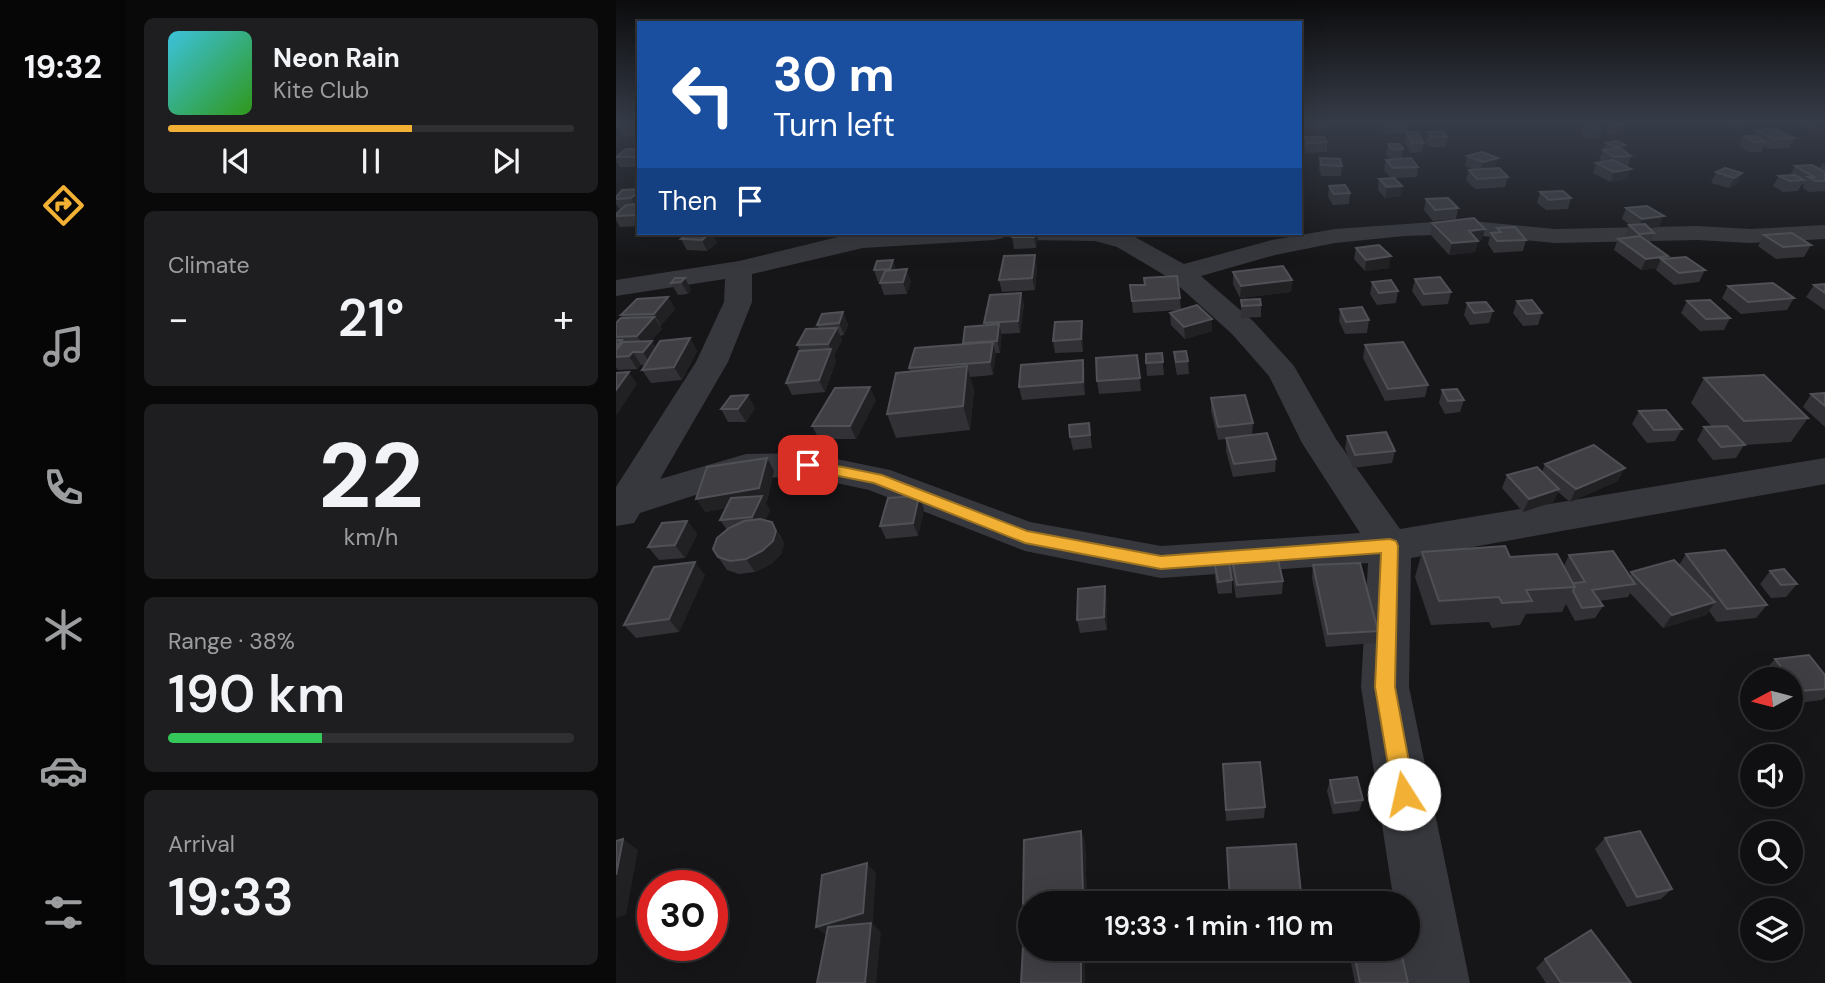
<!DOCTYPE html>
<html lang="en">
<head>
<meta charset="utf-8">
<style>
	:root { --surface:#101012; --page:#1e1e20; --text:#f1f3f6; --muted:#9c9d9f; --line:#303032; --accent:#f2b134 }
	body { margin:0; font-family:"DM Sans",sans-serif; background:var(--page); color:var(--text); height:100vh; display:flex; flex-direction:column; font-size:26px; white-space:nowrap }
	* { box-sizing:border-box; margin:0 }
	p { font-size:23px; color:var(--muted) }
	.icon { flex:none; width:38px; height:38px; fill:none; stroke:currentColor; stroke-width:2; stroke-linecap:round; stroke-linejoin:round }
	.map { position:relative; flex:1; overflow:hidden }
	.drawer { display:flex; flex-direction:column; gap:18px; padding:18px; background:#09090a; width:490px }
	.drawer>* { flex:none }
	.banner { position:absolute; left:21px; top:21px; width:665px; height:214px; border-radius:0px; box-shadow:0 7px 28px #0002,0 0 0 2px var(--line); background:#1a4fa0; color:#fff; overflow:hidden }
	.needle { width:46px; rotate:263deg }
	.buttons { position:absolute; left:1124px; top:667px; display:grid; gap:14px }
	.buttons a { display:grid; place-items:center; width:63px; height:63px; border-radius:50%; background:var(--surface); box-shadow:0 7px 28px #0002,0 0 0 2px var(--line); font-size:35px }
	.speed { position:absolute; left:21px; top:870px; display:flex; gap:14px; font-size:35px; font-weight:700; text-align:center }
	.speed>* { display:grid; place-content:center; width:91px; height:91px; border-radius:50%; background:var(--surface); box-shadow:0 7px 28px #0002,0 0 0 2px var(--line); line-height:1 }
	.speed .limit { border:10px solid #d22; background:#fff; color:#111 }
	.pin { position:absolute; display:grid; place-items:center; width:60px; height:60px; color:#fff; margin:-30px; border-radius:14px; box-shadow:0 4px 10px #0006 }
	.me { position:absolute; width:77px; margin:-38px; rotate:350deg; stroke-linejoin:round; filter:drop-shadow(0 0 5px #0008) }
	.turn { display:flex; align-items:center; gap:24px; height:147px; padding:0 21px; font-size:32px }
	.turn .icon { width:91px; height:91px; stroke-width:2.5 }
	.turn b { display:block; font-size:49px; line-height:60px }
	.then { display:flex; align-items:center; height:66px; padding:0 21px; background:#0003; gap:14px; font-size:26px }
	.big { font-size:52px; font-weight:600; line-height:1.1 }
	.drawer .widget { flex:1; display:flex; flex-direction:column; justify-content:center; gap:10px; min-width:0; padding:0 24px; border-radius:10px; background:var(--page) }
	.drawer .dial { align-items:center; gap:0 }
	.dial b { font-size:91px; line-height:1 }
	.song { display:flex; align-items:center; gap:21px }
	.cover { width:84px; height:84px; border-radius:10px; background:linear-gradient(135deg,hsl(190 70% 55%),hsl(110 70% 35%)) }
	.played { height:7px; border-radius:4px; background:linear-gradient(90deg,var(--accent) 60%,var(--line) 60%) }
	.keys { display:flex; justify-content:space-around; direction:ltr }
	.heat { display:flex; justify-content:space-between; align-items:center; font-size:38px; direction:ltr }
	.charge { height:10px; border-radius:5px; background:linear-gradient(90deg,#34c759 38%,var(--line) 0) }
	.trip { position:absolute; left:402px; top:891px; width:402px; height:70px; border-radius:35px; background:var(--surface); box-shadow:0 7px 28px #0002,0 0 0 2px var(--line); font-weight:600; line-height:70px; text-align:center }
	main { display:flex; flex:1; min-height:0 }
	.menu { display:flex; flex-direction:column; width:126px; justify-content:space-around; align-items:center; background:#060607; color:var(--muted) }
	.menu .icon { width:49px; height:49px }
	.menu .active { color:var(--accent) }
	.menu b { font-size:32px; color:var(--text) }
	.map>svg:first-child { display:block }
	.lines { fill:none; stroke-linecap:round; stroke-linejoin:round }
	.street { fill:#37383d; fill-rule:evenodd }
	.wall { fill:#323236 }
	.shaded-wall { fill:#212124 }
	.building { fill:#3f3f44; stroke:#4f5156; stroke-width:2 }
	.route { fill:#f2b134; stroke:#9d7322; stroke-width:2 }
</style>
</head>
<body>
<main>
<nav class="menu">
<b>19:32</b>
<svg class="icon active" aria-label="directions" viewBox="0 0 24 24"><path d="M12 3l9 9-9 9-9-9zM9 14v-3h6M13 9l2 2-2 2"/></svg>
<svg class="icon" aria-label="music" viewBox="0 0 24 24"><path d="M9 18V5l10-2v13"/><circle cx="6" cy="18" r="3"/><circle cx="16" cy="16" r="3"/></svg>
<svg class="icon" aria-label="phone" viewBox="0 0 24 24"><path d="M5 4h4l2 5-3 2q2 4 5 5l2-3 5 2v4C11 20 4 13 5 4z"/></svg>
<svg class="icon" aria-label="climate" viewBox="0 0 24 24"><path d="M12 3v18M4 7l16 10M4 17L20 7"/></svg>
<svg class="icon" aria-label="car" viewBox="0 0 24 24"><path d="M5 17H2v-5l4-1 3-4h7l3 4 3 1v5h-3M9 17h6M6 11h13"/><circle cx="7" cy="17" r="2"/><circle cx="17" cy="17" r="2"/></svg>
<svg class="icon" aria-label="filters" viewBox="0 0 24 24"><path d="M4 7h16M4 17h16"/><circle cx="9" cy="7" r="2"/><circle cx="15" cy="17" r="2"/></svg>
</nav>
<section class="drawer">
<div class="widget">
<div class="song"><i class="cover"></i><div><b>Neon Rain</b><p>Kite Club</p></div></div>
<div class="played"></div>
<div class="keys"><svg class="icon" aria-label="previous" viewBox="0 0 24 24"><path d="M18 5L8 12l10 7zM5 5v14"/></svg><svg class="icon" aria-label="pause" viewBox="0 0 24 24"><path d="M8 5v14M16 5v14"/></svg><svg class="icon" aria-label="next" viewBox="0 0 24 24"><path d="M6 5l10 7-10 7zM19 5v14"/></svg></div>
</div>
<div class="widget"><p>Climate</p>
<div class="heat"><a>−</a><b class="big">21°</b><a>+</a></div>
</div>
<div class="widget dial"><b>22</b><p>km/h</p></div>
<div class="widget"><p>Range · 38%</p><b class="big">190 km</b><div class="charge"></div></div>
<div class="widget"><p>Arrival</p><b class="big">19:33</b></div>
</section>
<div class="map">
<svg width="1209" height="983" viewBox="0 0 1209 983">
	<rect width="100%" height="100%" fill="#161618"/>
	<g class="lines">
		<!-- street -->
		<path class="street" d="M846,220L939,229L1081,226L1134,229L1209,225V239L1134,243L1081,240L939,243L846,234L788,236L719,243L659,255L585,276L638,322L678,366L720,439L784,529L1209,458V484L795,558L793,687L854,983H790L784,948H793V903H778L745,687L752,563L545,578L409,551L253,490L192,477L132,478L24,513L18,523L0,526V487L80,362L108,302L109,279L0,296V280L123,261L238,233H390L387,238L378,240L247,248L136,274V302L112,362L44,479L130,454L192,453L274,470L414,522L545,546L744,533L686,443L653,376L616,334L555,279L501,247L479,241L413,240L404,238L401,233H504L519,237L568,264L656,240L719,229Z"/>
	</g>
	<!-- wall -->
	<path class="wall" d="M23,121V135L6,136L1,127Z
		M684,121L689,124L688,133H684Z
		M687,121H714L713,129L694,130Z
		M766,121H790L792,123L791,132L808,143L806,152L794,153L789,142L790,133L770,134L765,128Z
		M949,121H963L962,122L952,123Z
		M968,121L978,122L977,121H991V122L981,123L985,128L982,138H970L965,131Z
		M1027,121H1042L1040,124L1027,123Z
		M1112,121H1133L1130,126L1119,127L1111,123Z
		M1185,121H1209V129L1195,130L1183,125Z
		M992,123H1009L1005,133L999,135L989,132Z
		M1140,130L1178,138L1173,148L1153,149L1148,146L1145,152H1133L1123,146L1127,136H1138Z
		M812,132L831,137L829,147H814L810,142Z
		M689,137L711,142V152L691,153L688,147Z
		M990,143L1007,150L1015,156L1012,166H1009L1011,179L994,182L977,173L980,163L987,162L983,160Z
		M772,144L787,149L786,159H774L770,154Z
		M23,149V167H4L0,160V156Z
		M851,156L882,158L879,168L892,177L889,187L859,189L850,180L853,170H858L849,166Z
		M704,158L726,166L725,176H705L703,169Z
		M770,160L802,167L801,177L778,178L786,186L784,196L769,198L762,190L763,179L775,178L768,170Z
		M1209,163V191L1193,192L1187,188L1188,185L1186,184L1182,191L1167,192L1157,186L1163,176L1174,175L1179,166L1203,169L1206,164Z
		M1100,172L1126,173L1121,184L1113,188L1095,183Z
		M713,186L734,193L733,204L717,205L712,197Z
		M23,189V226L4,227L0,220V214L4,210L0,204V197Z
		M924,192L955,198L952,209L930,210L921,203Z
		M810,199L842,208L840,219L817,221L808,210Z
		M1010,208L1043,227L1033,228L1038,233L1034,243L1052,256L1051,258L1089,270L1083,282L1058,285L1040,270L1041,268L1025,270L998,250L1002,239L1010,238L1009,236L1013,225H1014L1006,219Z
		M816,223L866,240L862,241L859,252L833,255L814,234Z
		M881,228L910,240L907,251L878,253L872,244L875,233L880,232Z
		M73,233H121L120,234L97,235L101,243L91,251L71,250L65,239Z
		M193,233H213L210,237H195Z
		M397,233H421L422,237L420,248L398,249L396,237Z
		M1148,235L1195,245L1188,257L1160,259L1142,246Z
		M740,248L773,268L749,271L738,259Z
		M277,260L280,270L295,281L291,294L268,295L264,283L265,281L262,282L258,270Z
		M421,266L419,290L386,292L383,280Z
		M617,272L676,280L675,292L624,298L617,284Z
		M69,278L75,290L72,294L62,295L55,283Z
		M799,279L835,292L832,304L806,306L796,291Z
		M756,282L782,291L780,303L761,305L754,294Z
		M1209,284V310L1190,297L1198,285Z
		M514,285L564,298L565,310L596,331L569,339L555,325L554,313L564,310L517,313Z
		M1112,286L1178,298L1171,310L1125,314L1106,298Z
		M405,293L408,305L404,333L385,334L384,353H379L377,375L354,377L358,390L354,430L280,438L271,414L294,371L293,368L347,345V343L369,325L368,323Z
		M52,297L59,309L44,326L46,329L35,341L40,347L74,338L81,351L66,380L35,383L26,370L30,365H25L21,369L2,370L1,368L0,369V323L7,318L5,315Z
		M625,300L645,305V317L625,318Z
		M901,301L926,313L922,325L907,326L897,313Z
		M1071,301L1114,318L1108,330L1084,331L1065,313Z
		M851,303L877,311L873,323L854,325L848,315Z
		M724,309L753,320L751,333L729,334L723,321Z
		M227,312L232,325L228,335L224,336L226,341L218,355L220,361L209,392L176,395L170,383L184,351L181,345L203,329L201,325Z
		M467,333V352L439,353L437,341Z
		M749,345L812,385L809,397L769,401L747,358Z
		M558,352L572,361L573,374L561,375L559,365Z
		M546,353L548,375L531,376L530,363Z
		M521,355L525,391L483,394L481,381Z
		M467,360L469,373V395L406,400L403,387Z
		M1088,378L1192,418L1175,442L1128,445L1120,458L1097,460L1081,440L1088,427H1096L1075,403Z
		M826,390L848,400L844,412L829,414L823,403Z
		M1209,393V427L1187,407L1195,394Z
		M595,398L637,423L636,435L660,459L659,472L617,477L610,451V439L602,440L595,411Z
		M260,400L240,439H203L196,426Z
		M139,408L130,422H112L105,409Z
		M1023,411L1066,429L1059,441L1031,443L1016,424Z
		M473,423L476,448L457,450L454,437Z
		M731,436L779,451L776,463L737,468L729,449Z
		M151,458L158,471L151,501L149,502L154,510L149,520L164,535L168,544L165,554L155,564L139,572L123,574L111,570L102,557L111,530L104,520L110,508L89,512Z
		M929,464L1002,481L954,502L942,492L937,502L907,512L886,488L891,475L926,472Z
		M308,509L302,536L270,539L264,526Z
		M71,521L81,534L69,558L43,560L32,547Z
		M806,552L894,557L948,566L953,555L1014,576L1015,572L1063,565L1070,554L1151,605L1140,618L1101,622L1093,611L1090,615L1047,628L1014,593L1012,597L983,601L987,606L979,618L959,621L950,604L946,612L910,614L904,625L876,628L873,622L815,625L799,577Z
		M616,560L667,581L666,594L620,598L616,573Z
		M599,565L616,580V593L602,594L599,578Z
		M697,565L762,631L759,643L710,647L696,578Z
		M1154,571L1181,584L1170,597L1155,598L1144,584Z
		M89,575L63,632L20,638L8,625Z
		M491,599V630L464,633L461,620Z
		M1159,659L1209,675V697L1206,700L1174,704V679H1154L1148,671Z
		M607,764L649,807L648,818L610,821Z
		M714,780L747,800L743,811L717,814L711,791Z
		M989,838L1056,889L1045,899L1011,907L979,849Z
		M469,841L471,903H415V913L412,914L407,904Z
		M732,948H784L792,983H739Z
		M929,959L1015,983H930L920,968Z"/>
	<!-- shaded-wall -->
	<path class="shaded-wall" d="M1200,121H1209V129L1195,130Z
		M23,122V134L19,126Z
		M1009,123L1005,133L999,135L1002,126Z
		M1009,145L1005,155H995L998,147Z
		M882,158L879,168L865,173L867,162Z
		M1015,169L1011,179L994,182L998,172Z
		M1126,173L1121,184L1113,188L1118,178Z
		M786,186L784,196L769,198L771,187Z
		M23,191V208L21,209L15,198Z
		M1048,216L1043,227L1021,230L1026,219Z
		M869,229L866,240L862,241L859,252L833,255L836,243L853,231Z
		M94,233H96L101,243L91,251L86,240Z
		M419,233H421L422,237L420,248L418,237Z
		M419,255L421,266L419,290L416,278Z
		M775,256L773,268L749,271L750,260Z
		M1052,256L1049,262L1045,259L1041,268L1025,270L1030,259Z
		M277,260L281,272L277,281L274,269Z
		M291,269L295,281L291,294L287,282Z
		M69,278L75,290L72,294L65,282Z
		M676,280L675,292L624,298L625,286Z
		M405,293L408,305L404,333L402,321Z
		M52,297L59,309L45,326L38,314Z
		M227,312L232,325L228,335L223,323Z
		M38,317L46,329L29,348L21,336Z
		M596,319V331L569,339L568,327Z
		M466,321L467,333V352L465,339Z
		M383,324L386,336L384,353L381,341Z
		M221,328L226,341L218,355L220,361L209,392L203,380L215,349L212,344Z
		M74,338L81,351L66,380L58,367Z
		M36,341L44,353L35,365L27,352Z
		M377,342L380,355L377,375L374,362Z
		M17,352L25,365L21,369L13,356Z
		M467,360L469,373V395L467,382Z
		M351,366L358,390L354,430L347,406Z
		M13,372L21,384L0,416V390Z
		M254,387L260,400L240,439L234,426Z
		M132,395L139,408L130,422L122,409Z
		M151,458L158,471L151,501L149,502L154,510L144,530L136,517L143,503L89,512L80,499Z
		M1009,468L1002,481L954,502L960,489Z
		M943,489L937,502L907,512L913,499Z
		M303,496L308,509L302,536L297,523Z
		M71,521L81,534L69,558L59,545Z
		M156,522L168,544L165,554L155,564L139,572L130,559Z
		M79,562L89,575L63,632L53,619Z
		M489,586L491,599V630L488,617Z
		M1099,602L1090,615L1047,628L1056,615Z
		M465,831L469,841L471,903L467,894Z
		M7,839L22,850L10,915L0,918V875Z
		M251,863L260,873L257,923H256L265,932L260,983H249L211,936L200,927Z
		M465,948H469V983H465Z"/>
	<!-- building -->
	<path class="building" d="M8,121H23V122L19,126L1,127Z
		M769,121H790L792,123L772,124Z
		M968,121L980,122L985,128H973Z
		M997,121H1001L1009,123L1002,126L992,123Z
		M1160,129L1178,138L1158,139L1140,130Z
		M790,132H802L808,143H796Z
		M812,132H827L831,137H816Z
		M1127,136H1139L1150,142H1138Z
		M689,137H708L711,142L692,143Z
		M1001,141L1009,145L998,147L990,143Z
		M772,144H784L787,149H775Z
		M1004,148L1015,156L998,157L987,150Z
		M10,149H23V157H0Z
		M866,152L882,158L867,162L851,156Z
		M704,158L724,159L726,166L705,165Z
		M795,158L802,167L777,168L770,160Z
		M997,160L1015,169L998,172L980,163Z
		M1196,165L1209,172V181H1199L1192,177H1198L1179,166Z
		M883,168L892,177L861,179L853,170Z
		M1109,168L1126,173L1118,178L1100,172Z
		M1179,175L1188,180L1173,181L1163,176Z
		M778,178L786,186L771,187L763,179Z
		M729,185L734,193L718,194L713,186Z
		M23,189V191L15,198L0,199V197L6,190Z
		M947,191L955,198L933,200L924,192Z
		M832,198L842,208L819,210L810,199Z
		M23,204V215L0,216V214L10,205Z
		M1031,206L1048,216L1026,219L1010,208Z
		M858,218L869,229L853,231L862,241L836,243L816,223Z
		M1029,224L1038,233L1023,234L1013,225Z
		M899,227L910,240L881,241L875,233L885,232L881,228Z
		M73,233H94L86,240L65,239Z
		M397,233H419L418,237H396Z
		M1176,233L1195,245L1167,247L1148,235Z
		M1024,236L1052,256L1030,259L1002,239Z
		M763,245L775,256L750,260L740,248Z
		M419,255L416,278L383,280L388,256Z
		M1070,257L1089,270L1063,273L1045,259Z
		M277,260L274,269L258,270L261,261Z
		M667,266L676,280L625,286L617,272Z
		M291,269L287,282L264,283L269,271Z
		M561,276L564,298L516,301L514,285H529L528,278Z
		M824,277L835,292L808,294L799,279Z
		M59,278H69L65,282L55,283Z
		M775,280L782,291L763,293L756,282Z
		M1157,283L1178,298L1132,302L1112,286Z
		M1209,284V293L1198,285Z
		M405,293L402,321L368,323L374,295Z
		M52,297L38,314L5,315L21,299Z
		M644,299L645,305L626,306L625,300Z
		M916,300L926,313L911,314L901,301Z
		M1094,300L1114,318L1090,319L1071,301Z
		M870,302L877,311L858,313L851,303Z
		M581,305L596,319L568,327L554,313Z
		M746,307L753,320L730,322L724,309Z
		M227,312L223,323L201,325L206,314Z
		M38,317L21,336L0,337V323L5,318Z
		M466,321L465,339L437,341L439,322Z
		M383,324L381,341L347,343L349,327Z
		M221,328L212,344L181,345L190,329Z
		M74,338L58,367L26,370L44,341Z
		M0,340H6L0,347Z
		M36,341L27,352H17L13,356L0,357V350L7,342Z
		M377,342L374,362L293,368L299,348Z
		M787,342L812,385L772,389L749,345Z
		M215,349L203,380L170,383L183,351Z
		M570,351L572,361L560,362L558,352Z
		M546,353L547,362L530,363V354Z
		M521,355L524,378L481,381L480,358Z
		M467,360V382L403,387L405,365Z
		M351,366L347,406L271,414L280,373Z
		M13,372L0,390V373Z
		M1148,375L1192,418L1128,421L1088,378Z
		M254,387L234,426H196L219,388Z
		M841,389L848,400L832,401L826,390Z
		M1209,393V406L1195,394Z
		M132,395L122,409H105L115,396Z
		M629,395L637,423L602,427L595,398Z
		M1050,410L1066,429L1038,430L1023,411Z
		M473,423L474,435L454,437L453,425Z
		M1111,426L1129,445L1105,447L1088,427Z
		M770,432L779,451L739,455L731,436Z
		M651,433L660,459L618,464L610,438Z
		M978,445L1009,468L960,489L929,464Z
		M151,458L143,488L80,499L91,467Z
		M921,467L943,489L913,499L891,475Z
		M146,496L136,517L104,520L115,498Z
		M303,496L297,523L264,526L272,498Z
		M144,519L156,522L160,531L157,541L146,551L130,559L114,561L102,557L97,549L101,538L113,528L128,521Z
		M71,521L59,545L32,547L46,523Z
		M889,546L894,557L941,554L959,587L910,590L916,601L886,603L883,597L823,601L806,552Z
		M1109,550L1151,605L1111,609L1070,554Z
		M997,551L1019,584L976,590L987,606L966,608L957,591L959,587L957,583L969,582L953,555Z
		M661,556L667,581L621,585L616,560Z
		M1058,560L1099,602L1056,615L1015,572Z
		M79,562L53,619L8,625L38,567Z
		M613,563L616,580L602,582L599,565Z
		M744,563L762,631L712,634L697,565Z
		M1168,569L1181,584L1165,585L1154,571Z
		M489,586L488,617L461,620L462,589Z
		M1193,655L1209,675V689L1184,691L1159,659Z
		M644,762L649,807L610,810L607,764Z
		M741,777L747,800L719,803L714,780Z
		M465,831L467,894L407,904L408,840Z
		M1024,831L1056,889L1021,897L989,838Z
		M7,839L0,875V841Z
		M680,844L686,903H614L611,848Z
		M251,863L247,913L200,927L206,875Z
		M773,900L774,903H751Z
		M255,923L249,983H201L212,927Z
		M975,930L1015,983H945L929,959Z
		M415,945V948H465V983H405L407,946Z
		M737,948H784L792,983H744Z"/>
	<!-- sky -->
	<linearGradient id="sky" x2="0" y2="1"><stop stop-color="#0c0c0d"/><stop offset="0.47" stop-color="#363c48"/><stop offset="1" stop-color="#363c48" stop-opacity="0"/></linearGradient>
	<rect width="1209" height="259" fill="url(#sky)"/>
	<!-- route -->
	<path class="route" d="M192,460L266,475L411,531L545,556L774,539L780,541L782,546L779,687L799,794L796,802L788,806L780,802L777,794L759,687L765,553L545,569L409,543L258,483L187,469L185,465Z"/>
</svg>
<div class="buttons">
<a><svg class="needle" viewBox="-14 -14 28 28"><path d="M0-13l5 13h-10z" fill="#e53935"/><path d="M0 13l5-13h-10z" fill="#9c9d9f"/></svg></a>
<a><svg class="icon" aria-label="sound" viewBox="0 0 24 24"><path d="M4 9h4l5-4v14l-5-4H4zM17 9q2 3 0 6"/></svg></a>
<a><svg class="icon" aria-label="search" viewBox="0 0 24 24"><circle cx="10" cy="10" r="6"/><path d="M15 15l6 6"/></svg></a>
<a><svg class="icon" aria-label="layers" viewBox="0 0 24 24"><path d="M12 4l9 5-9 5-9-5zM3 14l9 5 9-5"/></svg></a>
</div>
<div class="speed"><div class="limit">30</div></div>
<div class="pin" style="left:192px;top:465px;background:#d93025"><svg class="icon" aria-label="arrive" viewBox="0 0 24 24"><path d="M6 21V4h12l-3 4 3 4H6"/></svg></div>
<svg class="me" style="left:788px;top:794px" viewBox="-20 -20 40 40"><circle r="19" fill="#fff"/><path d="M0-13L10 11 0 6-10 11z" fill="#f2b134"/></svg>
<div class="trip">19:33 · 1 min · 110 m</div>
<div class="banner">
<div class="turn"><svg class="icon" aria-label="left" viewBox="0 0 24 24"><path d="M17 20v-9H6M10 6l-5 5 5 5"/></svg><div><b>30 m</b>Turn left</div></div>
<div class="then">Then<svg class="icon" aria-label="arrive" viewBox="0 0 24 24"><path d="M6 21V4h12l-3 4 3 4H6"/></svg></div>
</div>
</div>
</main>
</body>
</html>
